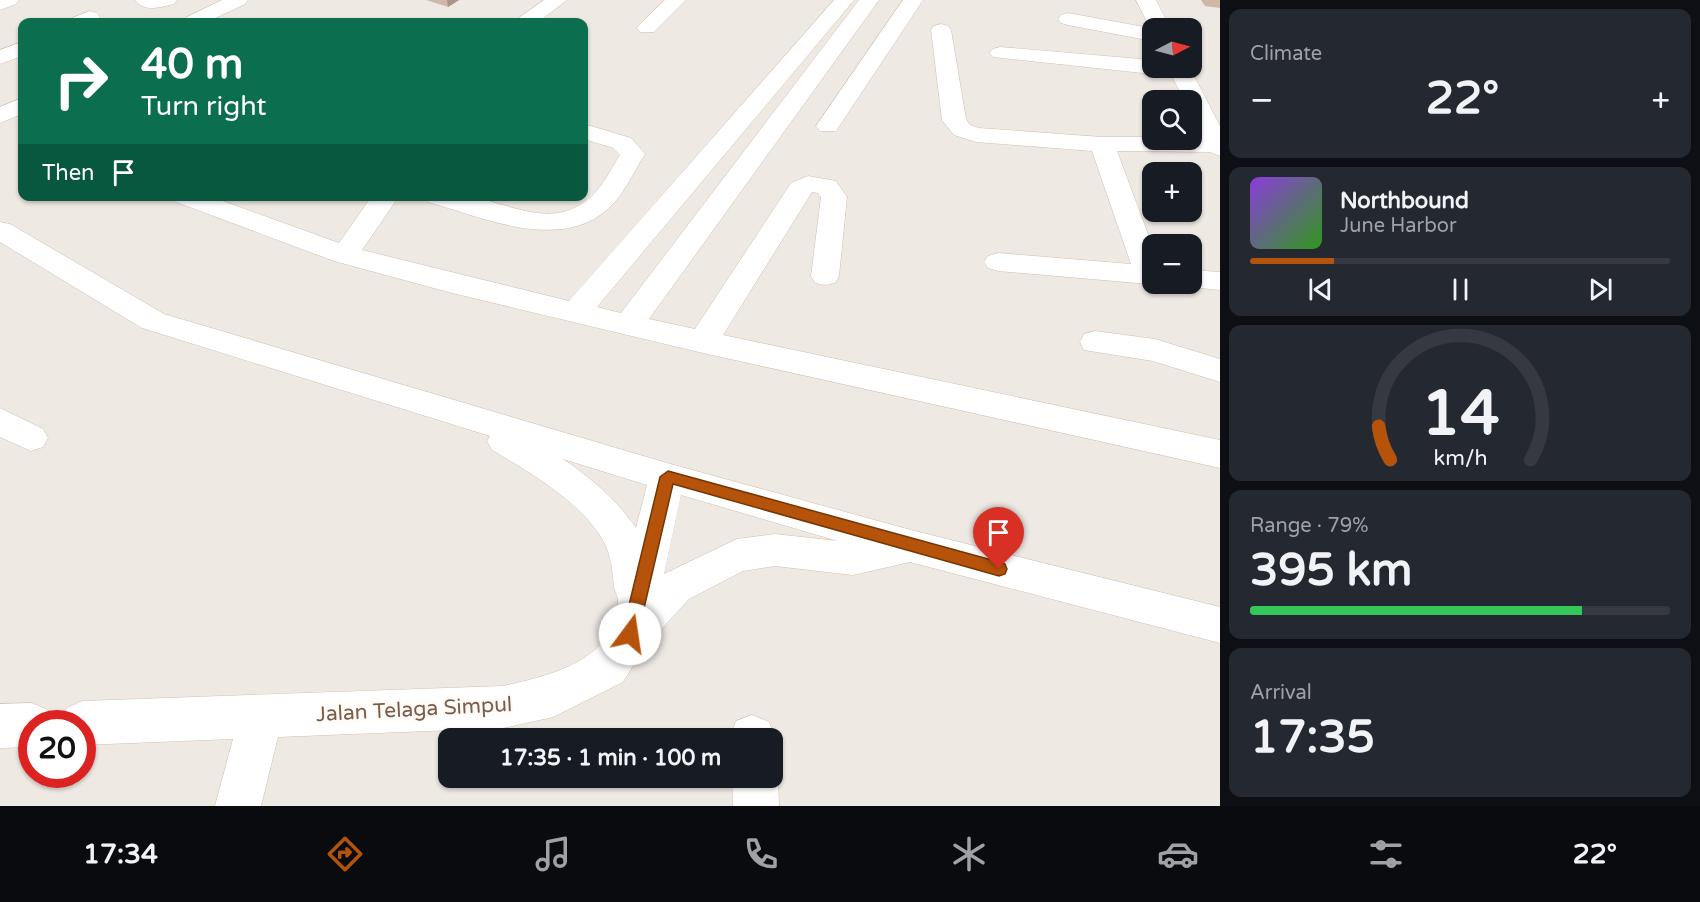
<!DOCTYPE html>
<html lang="en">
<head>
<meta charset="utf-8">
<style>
	:root { --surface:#171b24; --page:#242831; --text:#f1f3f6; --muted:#9ea1a6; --line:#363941; --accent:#b45309 }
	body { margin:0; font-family:"Varela Round",sans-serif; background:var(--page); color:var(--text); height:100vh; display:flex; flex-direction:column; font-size:22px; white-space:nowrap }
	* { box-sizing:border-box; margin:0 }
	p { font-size:20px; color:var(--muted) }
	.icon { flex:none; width:33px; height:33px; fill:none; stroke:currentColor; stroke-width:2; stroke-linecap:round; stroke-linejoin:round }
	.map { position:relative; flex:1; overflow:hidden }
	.panel { display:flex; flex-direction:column; gap:9px; padding:9px; background:#0d0f14; width:480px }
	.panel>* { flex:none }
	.hud { position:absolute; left:18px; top:18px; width:570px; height:183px; border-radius:12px; box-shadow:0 2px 4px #0004; background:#0b6e4f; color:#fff; overflow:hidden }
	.needle { width:39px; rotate:84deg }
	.fabs { position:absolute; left:1142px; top:18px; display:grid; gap:12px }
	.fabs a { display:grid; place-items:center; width:60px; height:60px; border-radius:12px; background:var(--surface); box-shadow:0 2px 4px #0004; font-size:30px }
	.speed { position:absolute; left:18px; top:710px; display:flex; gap:12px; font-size:30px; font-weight:700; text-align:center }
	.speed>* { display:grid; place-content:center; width:78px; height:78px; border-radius:50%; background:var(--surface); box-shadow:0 2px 4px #0004; line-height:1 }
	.speed .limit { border:9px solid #d22; background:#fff; color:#111 }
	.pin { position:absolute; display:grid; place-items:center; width:51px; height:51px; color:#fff; margin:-62px -26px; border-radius:50% 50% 50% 0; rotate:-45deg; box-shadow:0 0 6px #0007 }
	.pin .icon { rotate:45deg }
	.me { position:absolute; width:66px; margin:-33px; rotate:14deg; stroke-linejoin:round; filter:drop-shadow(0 0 4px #0008) }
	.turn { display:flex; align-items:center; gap:21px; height:126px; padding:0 24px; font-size:27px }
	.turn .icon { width:78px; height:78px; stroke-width:2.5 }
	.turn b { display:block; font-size:42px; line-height:51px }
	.then { display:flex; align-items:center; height:57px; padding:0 24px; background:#0003; gap:12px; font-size:22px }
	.big { font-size:45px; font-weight:800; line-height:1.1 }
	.panel .card { flex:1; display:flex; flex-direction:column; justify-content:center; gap:9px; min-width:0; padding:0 21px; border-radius:12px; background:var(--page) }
	.panel .dial { align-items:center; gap:0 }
	.dial svg { height:156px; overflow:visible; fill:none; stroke:var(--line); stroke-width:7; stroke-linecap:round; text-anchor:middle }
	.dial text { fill:var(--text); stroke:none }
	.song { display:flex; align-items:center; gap:18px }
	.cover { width:72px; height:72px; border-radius:9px; background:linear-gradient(135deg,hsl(270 70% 55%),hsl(110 70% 35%)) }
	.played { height:6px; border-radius:3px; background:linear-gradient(90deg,var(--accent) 20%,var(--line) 20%) }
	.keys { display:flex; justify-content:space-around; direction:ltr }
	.heat { display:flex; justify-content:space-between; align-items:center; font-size:33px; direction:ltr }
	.charge { height:9px; border-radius:4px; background:linear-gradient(90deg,#34c759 79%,var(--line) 0) }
	.trip { position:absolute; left:438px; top:728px; width:345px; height:60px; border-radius:12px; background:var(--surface); box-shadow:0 2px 4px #0004; font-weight:800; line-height:60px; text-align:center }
	.menu { display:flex; height:96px; justify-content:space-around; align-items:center; background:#090b0e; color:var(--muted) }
	.menu .icon { width:42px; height:42px }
	.menu .on { color:var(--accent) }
	.menu b { font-size:27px; color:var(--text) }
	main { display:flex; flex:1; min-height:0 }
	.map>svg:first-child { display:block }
	.industrial { fill:#efe9e4; fill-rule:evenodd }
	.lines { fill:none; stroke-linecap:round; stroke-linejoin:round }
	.minor-casing { stroke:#d1beb0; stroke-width:1 }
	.minor { fill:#fff; fill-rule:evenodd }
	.wall { fill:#d1b7a8 }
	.shaded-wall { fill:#aa9588 }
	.route { fill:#b45309; stroke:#753606; stroke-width:1.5 }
	.labels { text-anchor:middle; stroke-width:4.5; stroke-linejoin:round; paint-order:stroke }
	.near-street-label { font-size:21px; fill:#7a5c4d; stroke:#fffaf3 }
</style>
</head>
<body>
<main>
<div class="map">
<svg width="1220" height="806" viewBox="0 0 1220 806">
	<rect width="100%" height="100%" fill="#fdf6ec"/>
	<!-- industrial -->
	<path class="industrial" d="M0,0H1220V806H0ZM22,22H584V196H22ZM1152,28H1191V68H1152ZM1152,100H1191V140H1152ZM1152,172H1191V212H1152ZM1152,244H1191V284H1152ZM32,723H82V774H32ZM448,738H772V777H448Z"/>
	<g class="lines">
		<!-- minor casing -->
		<g class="minor-casing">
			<path id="minor" d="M0,0H19L16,4L0,10Z
				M135,0H177L174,4C161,7 145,13 135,0Z
				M222,0H248L245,4L207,22H182L185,18Z
				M544,0H567L538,22H518L520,17Z
				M665,0H686L654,32H640L637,28L640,24Z
				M834,0H854L597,307L621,313L859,0H879L649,319L695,329L791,183L808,176L836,181L847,197L839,276L835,283L825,285L815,283L811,276L821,197L818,193L812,192L723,335L1220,440V468L703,353L452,293L334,261L176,202L172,196H209L339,243L372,196H399L362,250L569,301Z
				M903,0H923L836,131H820L816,126Z
				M1136,0H1156L1170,28H1152V41L1068,25L1061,23L1058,19L1061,15L1068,13L1150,28Z
				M90,11L97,13L100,17L97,21L69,22L72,18Z
				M941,24L948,26L951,30L966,119L970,125L979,128L1102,137H1152V140L1202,138L1191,115V100H1184L1168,68H1190L1220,126V156L1210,152L1117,151L1152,245V284H1155H1149L998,271L988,268L984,262L988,256L998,253L1131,264L1092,151L976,142L954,135L942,120L931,30L934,26Z
				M22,42V56L0,64V50Z
				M1000,47L1152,60V68H1162L1160,72L1152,74L993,57L989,53L993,49Z
				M22,98V114L0,123V107Z
				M584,124L631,138L645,154C634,171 625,193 609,208C560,253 482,217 428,202L424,196C438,196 453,195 466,196C509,202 551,232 591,197C603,186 611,169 620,155L613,148L584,139Z
				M0,222L10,224L164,314L667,463L911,530L1220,607V643L910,562L853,575L775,566L743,571L689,599L644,648L623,682L553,717L503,728L278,737L261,806H215L233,739L82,745V723H60L67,708L82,701L503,686C549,676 618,660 618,600C618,596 615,592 614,587C612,566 611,550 597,531C571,496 529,472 492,450L487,441L490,436L142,328L0,242ZM563,459L647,485L636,528C616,499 592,479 563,459ZM681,495L838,541L775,534L737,539L664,574Z
				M1191,270L1220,272V290L1181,286L1179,284H1191Z
				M1095,331L1155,339L1220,359V382L1153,361L1084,350L1080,342L1084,334Z
				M0,408L43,429L48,438L43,447L31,451L0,437Z
				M32,703L48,710L53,723H32V747L0,748V704Z
				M752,715L769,722L775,738L772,744V738H730L736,721Z
				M772,764L778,777L779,806H733L732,777H772Z"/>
		</g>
		<!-- minor -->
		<use href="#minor" class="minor"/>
	</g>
	<!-- wall -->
	<path class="wall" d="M426,0H459L448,7Z
		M1201,0H1220V8L1205,6Z"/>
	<!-- shaded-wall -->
	<path class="shaded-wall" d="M447,0H459L448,7Z"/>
	<!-- route -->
	<path class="route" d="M668,471L999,562L1005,564L1007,569L1005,574L999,576L673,484L638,634L636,640L630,642L624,640L622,634L660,477Z"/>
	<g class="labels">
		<!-- near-street labels -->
		<g class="near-street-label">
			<text transform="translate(414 709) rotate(-3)" y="7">Jalan Telaga Simpul</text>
		</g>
	</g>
</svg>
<div class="fabs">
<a><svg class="needle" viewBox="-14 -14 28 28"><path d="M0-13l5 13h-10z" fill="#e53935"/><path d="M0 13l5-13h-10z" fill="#9ea1a6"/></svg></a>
<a><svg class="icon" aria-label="search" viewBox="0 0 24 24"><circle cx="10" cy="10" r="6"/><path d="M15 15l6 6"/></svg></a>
<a>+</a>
<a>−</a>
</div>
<div class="speed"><div class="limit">20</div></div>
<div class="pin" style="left:999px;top:569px;background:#d93025"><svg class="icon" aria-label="arrive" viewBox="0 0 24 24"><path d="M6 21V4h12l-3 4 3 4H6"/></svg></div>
<svg class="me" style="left:630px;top:634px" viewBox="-20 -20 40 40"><circle r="19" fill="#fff"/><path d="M0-13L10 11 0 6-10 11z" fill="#b45309"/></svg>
<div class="trip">17:35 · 1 min · 100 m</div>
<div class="hud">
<div class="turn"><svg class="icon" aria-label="right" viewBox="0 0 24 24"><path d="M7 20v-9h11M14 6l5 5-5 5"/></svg><div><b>40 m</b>Turn right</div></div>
<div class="then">Then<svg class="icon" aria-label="arrive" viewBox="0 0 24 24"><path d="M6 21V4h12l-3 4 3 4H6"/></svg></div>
</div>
</div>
<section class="panel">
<div class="card"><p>Climate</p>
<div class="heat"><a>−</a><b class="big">22°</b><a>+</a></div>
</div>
<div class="card">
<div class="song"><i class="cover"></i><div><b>Northbound</b><p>June Harbor</p></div></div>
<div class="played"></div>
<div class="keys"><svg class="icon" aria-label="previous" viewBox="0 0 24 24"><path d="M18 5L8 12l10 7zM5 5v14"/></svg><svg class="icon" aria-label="pause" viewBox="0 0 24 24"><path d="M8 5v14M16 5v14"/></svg><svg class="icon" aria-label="next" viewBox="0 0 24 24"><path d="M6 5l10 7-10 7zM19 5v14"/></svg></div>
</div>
<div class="card dial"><svg viewBox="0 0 100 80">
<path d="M14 69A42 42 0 1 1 86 69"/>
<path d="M14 69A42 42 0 0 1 8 52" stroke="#b45309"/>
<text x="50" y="56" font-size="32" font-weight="700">14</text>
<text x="50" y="72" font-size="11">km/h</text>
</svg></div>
<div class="card"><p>Range · 79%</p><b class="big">395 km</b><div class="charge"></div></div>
<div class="card"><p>Arrival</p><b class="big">17:35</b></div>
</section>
</main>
<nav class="menu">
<b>17:34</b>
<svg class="icon on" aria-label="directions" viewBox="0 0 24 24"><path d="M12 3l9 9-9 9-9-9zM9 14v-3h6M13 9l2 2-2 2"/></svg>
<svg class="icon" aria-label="music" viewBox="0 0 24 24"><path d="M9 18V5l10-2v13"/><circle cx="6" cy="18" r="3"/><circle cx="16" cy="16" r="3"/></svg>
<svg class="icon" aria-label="phone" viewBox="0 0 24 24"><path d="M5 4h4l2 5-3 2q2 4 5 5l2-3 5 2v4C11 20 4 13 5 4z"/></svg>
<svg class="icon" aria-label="climate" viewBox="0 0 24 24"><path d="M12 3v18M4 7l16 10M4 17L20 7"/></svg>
<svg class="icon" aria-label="car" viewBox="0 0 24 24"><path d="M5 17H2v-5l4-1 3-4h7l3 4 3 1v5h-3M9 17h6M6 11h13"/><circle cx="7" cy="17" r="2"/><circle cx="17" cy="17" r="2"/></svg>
<svg class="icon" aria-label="filters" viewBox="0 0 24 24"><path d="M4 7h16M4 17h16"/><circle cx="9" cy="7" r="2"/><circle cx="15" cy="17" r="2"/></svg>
<b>22°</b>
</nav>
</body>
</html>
